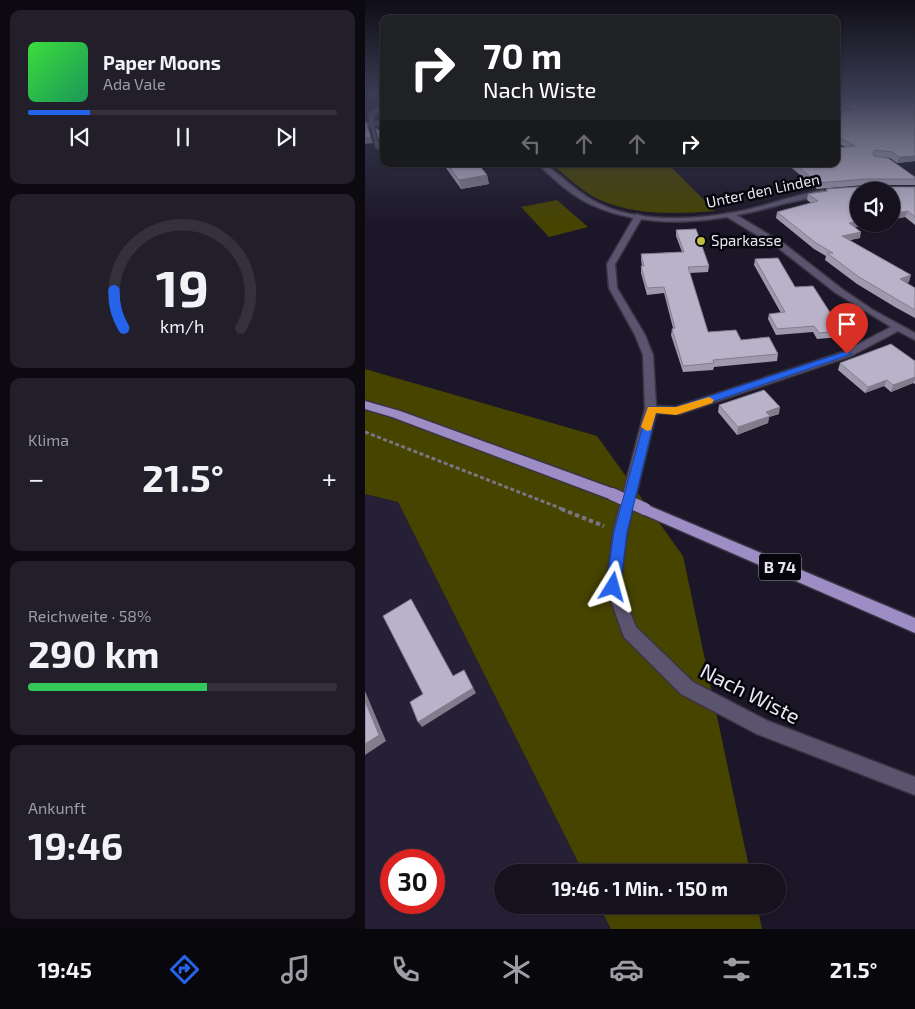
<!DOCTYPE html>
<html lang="de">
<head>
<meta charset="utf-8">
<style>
	:root { --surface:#15111e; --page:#221f2b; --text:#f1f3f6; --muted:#9d9da4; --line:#34313c; --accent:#2563eb }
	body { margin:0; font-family:"Exo 2",sans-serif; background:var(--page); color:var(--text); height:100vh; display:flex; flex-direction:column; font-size:19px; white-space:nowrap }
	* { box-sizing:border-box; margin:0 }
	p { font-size:16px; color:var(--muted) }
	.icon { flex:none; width:28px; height:28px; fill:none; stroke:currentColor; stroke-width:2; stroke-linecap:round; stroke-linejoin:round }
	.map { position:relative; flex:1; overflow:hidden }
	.drawer { display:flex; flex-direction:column; gap:10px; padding:10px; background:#0c0910; width:365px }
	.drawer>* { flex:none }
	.guide { position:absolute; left:15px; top:15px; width:460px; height:152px; border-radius:10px; box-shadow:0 1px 4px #0004,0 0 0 1px var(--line); background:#202124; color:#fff; overflow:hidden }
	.buttons { position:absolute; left:485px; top:182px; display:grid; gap:10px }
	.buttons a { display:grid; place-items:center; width:50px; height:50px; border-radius:50%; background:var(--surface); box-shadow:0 1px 4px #0004,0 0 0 1px var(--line); font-size:25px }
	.speed { position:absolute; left:15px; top:849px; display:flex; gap:10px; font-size:25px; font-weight:700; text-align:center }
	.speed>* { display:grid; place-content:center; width:65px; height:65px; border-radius:50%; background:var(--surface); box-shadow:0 1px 4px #0004,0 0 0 1px var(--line); line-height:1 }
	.speed .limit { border:8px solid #d22; background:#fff; color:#111 }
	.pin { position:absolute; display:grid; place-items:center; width:42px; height:42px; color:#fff; margin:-51px -21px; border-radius:50% 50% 50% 0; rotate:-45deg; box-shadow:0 0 5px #0007 }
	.pin .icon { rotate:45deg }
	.me { position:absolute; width:55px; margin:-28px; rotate:8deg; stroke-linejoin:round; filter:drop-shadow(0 0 4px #0008) }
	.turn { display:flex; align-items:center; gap:18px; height:105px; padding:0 20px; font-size:22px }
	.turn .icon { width:65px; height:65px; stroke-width:2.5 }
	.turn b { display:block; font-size:35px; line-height:42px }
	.lanes { display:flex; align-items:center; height:48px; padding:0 20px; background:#0003; justify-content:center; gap:25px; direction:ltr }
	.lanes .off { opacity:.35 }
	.big { font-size:38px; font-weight:700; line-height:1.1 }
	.drawer .widget { flex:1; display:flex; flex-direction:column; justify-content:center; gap:8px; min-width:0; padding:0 18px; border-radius:10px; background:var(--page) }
	.drawer .dial { align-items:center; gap:0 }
	.dial svg { height:130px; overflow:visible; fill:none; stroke:var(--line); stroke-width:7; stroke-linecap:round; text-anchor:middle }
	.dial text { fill:var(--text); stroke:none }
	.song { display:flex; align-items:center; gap:15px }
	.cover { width:60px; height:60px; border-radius:8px; background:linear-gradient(135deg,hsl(120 70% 55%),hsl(150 70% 35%)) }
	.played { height:5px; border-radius:2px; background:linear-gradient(90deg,var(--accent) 20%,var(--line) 20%) }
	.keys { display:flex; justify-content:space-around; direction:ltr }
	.heat { display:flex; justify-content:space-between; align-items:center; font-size:28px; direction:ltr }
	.charge { height:8px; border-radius:4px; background:linear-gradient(90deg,#34c759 58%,var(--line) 0) }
	.trip { position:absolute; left:129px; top:864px; width:292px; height:50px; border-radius:25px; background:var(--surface); box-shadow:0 1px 4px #0004,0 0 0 1px var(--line); font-weight:700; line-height:50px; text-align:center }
	.tabs { display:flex; height:80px; justify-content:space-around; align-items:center; background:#08070c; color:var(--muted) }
	.tabs .icon { width:35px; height:35px }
	.tabs .selected { color:var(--accent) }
	.tabs b { font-size:22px; color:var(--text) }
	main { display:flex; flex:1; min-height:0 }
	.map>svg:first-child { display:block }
	.built { fill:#262036; fill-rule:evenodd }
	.green { fill:#474400 }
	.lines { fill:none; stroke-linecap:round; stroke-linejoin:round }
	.service-casing { stroke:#393444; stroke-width:2 }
	.minor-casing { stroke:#393444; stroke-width:3 }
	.tertiary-casing { stroke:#393444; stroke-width:3 }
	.primary-casing { stroke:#393444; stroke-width:3 }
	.path-far1 { stroke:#797584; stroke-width:3; stroke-dasharray:4 2.5; stroke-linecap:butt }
	.path { stroke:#797584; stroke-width:4; stroke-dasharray:4.5 3; stroke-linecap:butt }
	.service { fill:#5b546f; fill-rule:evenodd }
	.minor { fill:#5b546f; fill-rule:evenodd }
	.tertiary { fill:#5b546f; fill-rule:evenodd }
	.primary { fill:#9d8dc5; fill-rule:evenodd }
	.primary-bridge-casing { stroke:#393444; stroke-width:14; stroke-linecap:butt }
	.primary-bridge { stroke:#9d8dc5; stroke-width:12 }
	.wall { fill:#9f9aae }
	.shaded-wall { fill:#827d8d }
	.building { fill:#b9b3ca; stroke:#827d8d }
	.route { fill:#2563eb; stroke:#184099 }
	.slow { fill:#f59e0b }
	.poi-dot { fill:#c1bd3f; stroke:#06050b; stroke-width:2 }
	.labels { text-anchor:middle; stroke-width:5; stroke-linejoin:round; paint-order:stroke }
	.far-street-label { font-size:15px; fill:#e8e5f1; stroke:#06050b }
	.far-poi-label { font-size:15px; fill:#e8e5f1; stroke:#06050b; text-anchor:start }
	.shield { fill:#06050b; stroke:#a4a2ac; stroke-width:1 }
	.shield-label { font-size:16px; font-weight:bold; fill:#e8e5f1 }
	.near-street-label { font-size:21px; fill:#e8e5f1; stroke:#06050b }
</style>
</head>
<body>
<main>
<section class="drawer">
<div class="widget">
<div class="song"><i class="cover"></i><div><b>Paper Moons</b><p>Ada Vale</p></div></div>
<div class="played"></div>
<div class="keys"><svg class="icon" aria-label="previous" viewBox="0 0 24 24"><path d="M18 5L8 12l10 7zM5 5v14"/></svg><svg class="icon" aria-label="pause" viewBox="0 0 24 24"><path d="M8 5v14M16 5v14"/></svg><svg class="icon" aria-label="next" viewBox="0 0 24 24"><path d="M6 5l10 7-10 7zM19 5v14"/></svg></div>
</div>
<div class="widget dial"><svg viewBox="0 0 100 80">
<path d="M14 69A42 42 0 1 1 86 69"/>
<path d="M14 69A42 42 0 0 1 8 46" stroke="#2563eb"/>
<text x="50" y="56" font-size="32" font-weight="700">19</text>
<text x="50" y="72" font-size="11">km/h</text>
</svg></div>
<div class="widget"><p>Klima</p>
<div class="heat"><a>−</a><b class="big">21.5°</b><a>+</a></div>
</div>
<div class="widget"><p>Reichweite · 58%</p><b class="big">290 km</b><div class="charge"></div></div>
<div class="widget"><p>Ankunft</p><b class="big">19:46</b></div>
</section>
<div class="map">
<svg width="550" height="929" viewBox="0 0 550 929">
	<rect width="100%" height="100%" fill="#1c1728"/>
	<!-- built -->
	<path class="built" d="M0,494L33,502L218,872H138V905H234L246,929H0ZM26,860H69V902H26Z"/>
	<!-- green -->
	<path class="green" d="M186,164H303L350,211C310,214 270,216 233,199C216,191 201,175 186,164Z
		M192,200L223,227L184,237L156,207Z
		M0,369L232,436L318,556L385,872H218L33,502L0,494Z
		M234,905H392L397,929H246Z"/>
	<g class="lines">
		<!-- service casing -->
		<g class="service-casing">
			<path id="service" d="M5,123L8,124L15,149L11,148Z"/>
		</g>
		<!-- minor casing -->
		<g class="minor-casing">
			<path id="minor" d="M19,104V108L9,115L8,125H4V113Z
				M362,213H368L418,243L477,289L508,310L550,333V340L533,331L486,356L315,414L291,413L262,532L255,587L271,627L328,682L403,721L550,777V795L392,734L316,694L259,637L241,587L248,532L280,409L278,355L270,335L244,288L242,264L271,214L278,216L250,264L252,288L280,335L288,355L291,406L311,407L478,352L526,327L471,293L412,247L362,217Z"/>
		</g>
		<!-- tertiary casing -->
		<g class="tertiary-casing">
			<path id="tertiary" d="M19,120V124L0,127V123Z
				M173,164H180C196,176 211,191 229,201C271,224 331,220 376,211C404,205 430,195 458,190L462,192C453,197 426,202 414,205C355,222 286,232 227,205C208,197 188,179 173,164Z"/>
		</g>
		<!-- primary casing -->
		<g class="primary-casing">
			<path id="primary" d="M0,401L35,411L252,490L254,494L252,498H242L27,417L0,409Z
				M280,504L550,618V633L275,513L273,509L275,505Z"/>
		</g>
		<!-- path-far1 -->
		<path class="path-far1" d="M0,432L200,510"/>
		<!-- path -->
		<path class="path" d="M196,509L239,526"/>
		<!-- service -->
		<use href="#service" class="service"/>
		<!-- minor -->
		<use href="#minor" class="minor"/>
		<!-- tertiary -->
		<use href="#tertiary" class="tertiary"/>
		<!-- primary -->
		<use href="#primary" class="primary"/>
		<!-- primary-bridge casing -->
		<g class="primary-bridge-casing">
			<path id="primary-bridge" d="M247,494L280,509"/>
		</g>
		<!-- primary-bridge -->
		<use href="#primary-bridge" class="primary-bridge"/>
	</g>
	<!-- wall -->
	<path class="wall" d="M471,95L550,161L532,163L525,158L516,157L550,177V185H500L452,189L422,164H471L480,147L471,142V112L478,111L471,107Z
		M80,164H113L122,175L124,184L96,189L81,168Z
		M550,187V225L540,217L494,224H508L490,227L495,238L485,240L544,282L541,283L550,288V318L530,307L492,284L460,260L461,256L449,249L411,218L412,212L446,203L442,200L443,194L461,191V189Z
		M311,230L344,266L343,272L325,273L343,332L376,340L413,354L412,361L349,367L348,370L318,372L306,335L307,329L308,328L299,293L282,295L276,273V266H277L276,260V254L317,252L311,236Z
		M390,259L430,287L477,331L475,337L452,339L448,332L411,335L403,319L404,314L416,313L389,265Z
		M550,361V384L548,383L526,392L519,386L500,393L473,370L475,363Z
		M354,405L414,414L404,417L403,423L372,435L353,412Z"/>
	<!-- shaded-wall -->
	<path class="shaded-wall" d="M1,122L8,143L0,144V138Z
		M19,136V142H15L13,137Z
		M550,156V161L532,163L534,157Z
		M122,175L124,184L96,189L94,180Z
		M543,211L540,217L526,220V214Z
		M494,221V224H508L482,229L484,223Z
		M496,232L495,238L475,242L477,236Z
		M546,275L544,282L532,286L535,279Z
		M550,377V380L548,383L526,392L528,385Z
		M522,380L519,386L500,393L503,387Z
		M415,407L414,414L404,417L403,423L372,435L373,427L401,412Z
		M99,670L111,693L57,727L53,722Z
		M0,691L21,741L0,755Z"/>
	<!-- building -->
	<path class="building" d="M471,95H550V156L534,157L527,152L510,150L508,152L509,156L523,158L550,177V179H502L453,183L430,164H471V148L490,146L471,136V112L486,109L471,101Z
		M0,122H1L6,137L0,138Z
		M11,128L19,135V136L13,137Z
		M82,164H113L122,175L94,180Z
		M490,187H550V217L543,211L526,214V191H494V221L484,223L496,232L477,236L546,275L535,279L550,288V310L494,277L462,253H468L451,243L412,212L453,201L443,194L463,191L461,189Z
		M331,229L344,266L323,267L343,332L371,330L376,340L404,337L413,354L348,360L349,363L318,366L307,329L310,328L299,287L282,288L276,266H279L276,254L319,252L311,230Z
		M413,258L430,287L448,286L477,331L454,333L449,326L412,329L404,314L420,312L390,259Z
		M526,344L550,361V377L528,385L522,380L503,387L475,363Z
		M399,390L415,407L401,412L405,416L373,427L354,405Z
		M46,599L88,676L99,670L108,688L53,722L45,702L58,694L18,616Z
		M0,701L14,735L0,744Z"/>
	<!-- sky -->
	<linearGradient id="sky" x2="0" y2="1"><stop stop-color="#0f0d16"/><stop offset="0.42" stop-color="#3a3c53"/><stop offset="1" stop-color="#3a3c53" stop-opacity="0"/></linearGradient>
	<rect width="550" height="225" fill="url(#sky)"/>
	<!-- route -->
	<path class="route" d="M479,352H482L487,354L315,413H291L262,532L255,587L253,592L248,593L243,592L241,587L249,532L283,407H311Z"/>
	<!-- slow -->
	<path class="slow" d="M344,397L349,400L347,403L311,415L291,413L286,430L282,431L276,427L283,407H311Z"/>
	<!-- markers -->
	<circle class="poi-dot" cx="336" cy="241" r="5"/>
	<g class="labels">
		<!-- far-street labels -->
		<g class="far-street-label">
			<text transform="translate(398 191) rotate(-12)" y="5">Unter den Linden</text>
		</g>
		<!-- far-poi labels -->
		<g class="far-poi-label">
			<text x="346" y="246">Sparkasse</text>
		</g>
		<!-- shield labels -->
		<rect class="shield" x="394" y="553.5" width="42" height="27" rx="4"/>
		<g class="shield-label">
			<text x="415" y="573">B 74</text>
		</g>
		<!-- near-street labels -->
		<g class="near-street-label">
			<text transform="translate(385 694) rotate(27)" y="7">Nach Wiste</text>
		</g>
	</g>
</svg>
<div class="buttons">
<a><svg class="icon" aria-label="sound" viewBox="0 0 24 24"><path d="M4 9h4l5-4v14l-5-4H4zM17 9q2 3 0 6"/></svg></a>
</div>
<div class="speed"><div class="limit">30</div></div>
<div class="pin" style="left:482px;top:354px;background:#d93025"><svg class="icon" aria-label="arrive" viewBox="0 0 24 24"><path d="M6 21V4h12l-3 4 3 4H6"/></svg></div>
<svg class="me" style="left:248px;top:587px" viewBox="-20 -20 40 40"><path d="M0-17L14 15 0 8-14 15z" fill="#2563eb" stroke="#fff" stroke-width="4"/></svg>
<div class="trip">19:46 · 1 Min. · 150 m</div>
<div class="guide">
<div class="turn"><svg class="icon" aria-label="right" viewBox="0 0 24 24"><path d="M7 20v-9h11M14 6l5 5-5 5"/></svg><div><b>70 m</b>Nach Wiste</div></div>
<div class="lanes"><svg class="icon off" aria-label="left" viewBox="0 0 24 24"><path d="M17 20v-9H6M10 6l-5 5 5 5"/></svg><svg class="icon off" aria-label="ahead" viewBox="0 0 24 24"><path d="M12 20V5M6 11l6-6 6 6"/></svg><svg class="icon off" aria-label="ahead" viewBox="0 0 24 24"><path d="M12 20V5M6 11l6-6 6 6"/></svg><svg class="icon" aria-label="right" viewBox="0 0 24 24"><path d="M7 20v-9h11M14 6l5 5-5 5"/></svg></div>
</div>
</div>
</main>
<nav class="tabs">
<b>19:45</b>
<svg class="icon selected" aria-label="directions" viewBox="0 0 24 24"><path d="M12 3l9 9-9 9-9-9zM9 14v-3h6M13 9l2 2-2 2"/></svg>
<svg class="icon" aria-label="music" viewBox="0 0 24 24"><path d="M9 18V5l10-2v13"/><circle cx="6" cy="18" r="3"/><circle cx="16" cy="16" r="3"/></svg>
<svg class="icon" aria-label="phone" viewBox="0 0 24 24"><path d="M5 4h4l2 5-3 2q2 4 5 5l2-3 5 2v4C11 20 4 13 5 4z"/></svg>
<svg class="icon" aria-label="climate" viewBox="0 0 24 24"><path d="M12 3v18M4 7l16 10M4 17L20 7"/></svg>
<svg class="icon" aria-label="car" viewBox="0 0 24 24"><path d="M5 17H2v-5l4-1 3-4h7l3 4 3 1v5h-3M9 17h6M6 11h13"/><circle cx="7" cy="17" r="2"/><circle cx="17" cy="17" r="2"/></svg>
<svg class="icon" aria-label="filters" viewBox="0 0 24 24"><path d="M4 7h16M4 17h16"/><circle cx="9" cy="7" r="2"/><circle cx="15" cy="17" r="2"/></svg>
<b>21.5°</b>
</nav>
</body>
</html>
